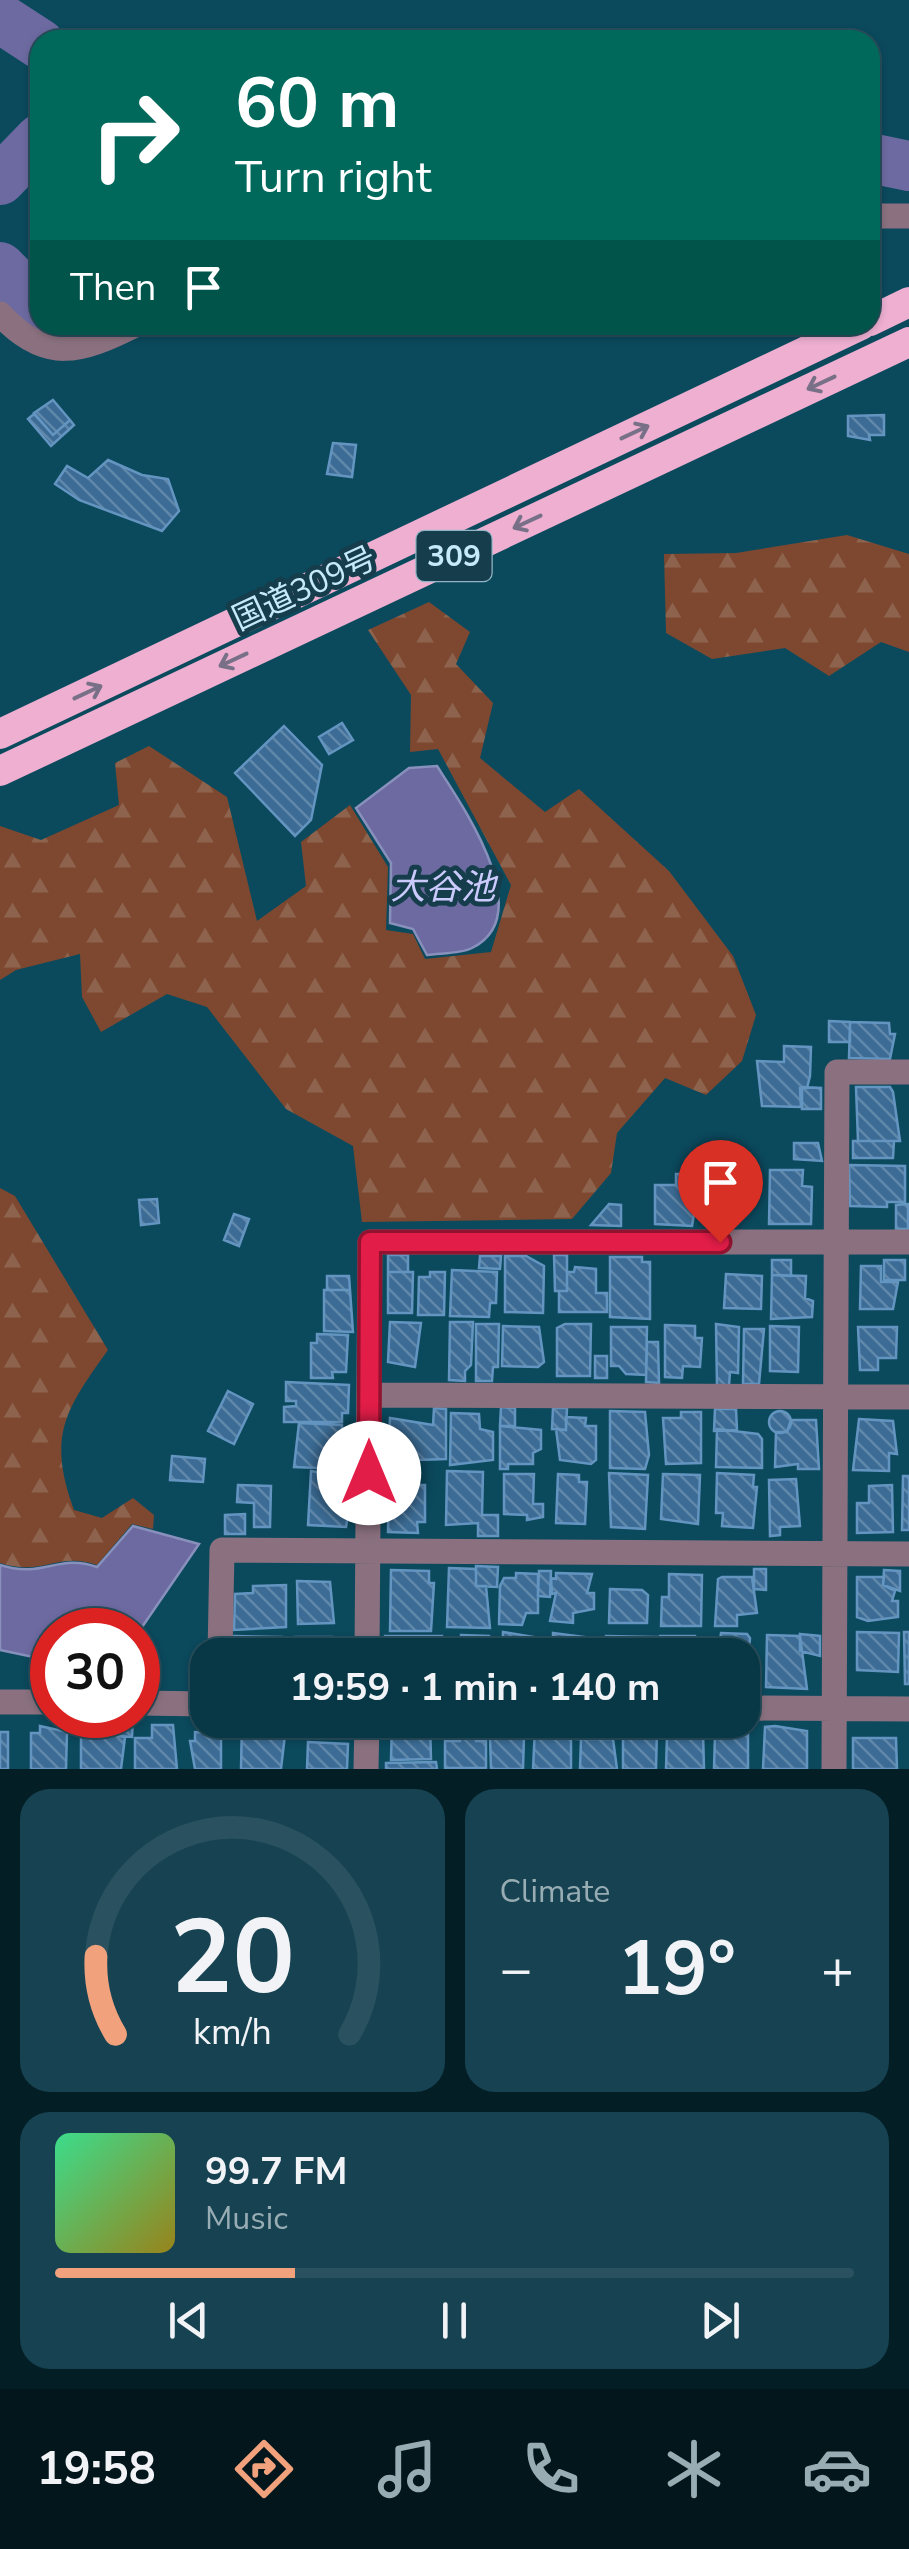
<!DOCTYPE html>
<html lang="en">
<head>
<meta charset="utf-8">
<style>
	:root { --surface:#083746; --page:#164251; --text:#f1f3f6; --muted:#98acb3; --line:#29515f; --accent:#f1a17c }
	body { margin:0; font-family:"Nunito Sans","Noto Sans JP",sans-serif; background:var(--page); color:var(--text); height:100vh; display:flex; flex-direction:column; font-size:38px; white-space:nowrap }
	* { box-sizing:border-box; margin:0 }
	p { font-size:32px; color:var(--muted) }
	.icon { flex:none; width:55px; height:55px; fill:none; stroke:currentColor; stroke-width:2; stroke-linecap:round; stroke-linejoin:round }
	.map { position:relative; height:1769px; overflow:hidden }
	.side { display:flex; flex-direction:column; gap:20px; padding:20px; background:#041e26; flex:1 }
	.side>* { flex:none }
	.guide { position:absolute; left:30px; top:30px; width:850px; height:305px; border-radius:30px; box-shadow:0 2px 8px #0004,0 0 0 2px var(--line); background:#00695c; color:#fff; overflow:hidden }
	.speed { position:absolute; left:30px; top:1608px; display:flex; gap:20px; font-size:50px; font-weight:700; text-align:center }
	.speed>* { display:grid; place-content:center; width:130px; height:130px; border-radius:50%; background:var(--surface); box-shadow:0 2px 8px #0004,0 0 0 2px var(--line); line-height:1 }
	.speed .limit { border:15px solid #d22; background:#fff; color:#111 }
	.pin { position:absolute; display:grid; place-items:center; width:85px; height:85px; color:#fff; margin:-102px -42px; border-radius:50% 50% 50% 0; rotate:-45deg; box-shadow:0 0 10px #0007 }
	.pin .icon { rotate:45deg }
	.me { position:absolute; width:110px; margin:-55px; rotate:0deg; stroke-linejoin:round; filter:drop-shadow(0 0 8px #0008) }
	.turn { display:flex; align-items:center; gap:35px; height:210px; padding:0 40px; font-size:45px }
	.turn .icon { width:130px; height:130px; stroke-width:2.5 }
	.turn b { display:block; font-size:70px; line-height:85px }
	.then { display:flex; align-items:center; height:95px; padding:0 40px; background:#0003; gap:20px; font-size:38px }
	.big { font-size:75px; font-weight:700; line-height:1.1 }
	.side .card { flex:1; display:flex; flex-direction:column; justify-content:center; gap:15px; min-width:0; padding:0 35px; border-radius:30px; background:var(--page) }
	.side .dial { align-items:center; gap:0 }
	.dial svg { height:260px; overflow:visible; fill:none; stroke:var(--line); stroke-width:7; stroke-linecap:round; text-anchor:middle }
	.dial text { fill:var(--text); stroke:none }
	.song { display:flex; align-items:center; gap:30px }
	.cover { width:120px; height:120px; border-radius:15px; background:linear-gradient(135deg,hsl(150 70% 55%),hsl(50 70% 35%)) }
	.played { height:10px; border-radius:5px; background:linear-gradient(90deg,var(--accent) 30%,var(--line) 30%) }
	.keys { display:flex; justify-content:space-around; direction:ltr }
	.heat { display:flex; justify-content:space-between; align-items:center; font-size:55px; direction:ltr }
	.side .tiles { flex:1; display:grid; gap:20px; grid-template-columns:1fr 1fr }
	.card:last-child { grid-column:span 2 }
	.trip { position:absolute; left:190px; top:1638px; width:570px; height:100px; border-radius:30px; background:var(--surface); box-shadow:0 2px 8px #0004,0 0 0 2px var(--line); font-weight:700; line-height:100px; text-align:center }
	.tabs { display:flex; height:160px; justify-content:space-around; align-items:center; background:#03161c; color:var(--muted) }
	.tabs .icon { width:70px; height:70px }
	.tabs .active { color:var(--accent) }
	.tabs b { font-size:45px; color:var(--text) }
	.map>svg:first-child { display:block }
	.forest { fill:url(#forest-firs) }
	.water { fill:#6d6aa1; stroke:#8890bc; stroke-width:2.5 }
	.lines { fill:none; stroke-linecap:round; stroke-linejoin:round }
	.river { stroke:#6d6aa1; stroke-width:50 }
	.building { fill:url(#building-back-hatch); stroke:#6495c1; stroke-width:2.5 }
	.minor { stroke:#8b717f; stroke-width:25 }
	.highway { stroke:#eeafd1; stroke-width:30 }
	.oneway { stroke:#777087 }
	.route-casing { stroke:#92132f; stroke-width:25 }
	.route { stroke:#e11d48; stroke-width:18 }
	.labels { text-anchor:middle; stroke-width:10; stroke-linejoin:round; paint-order:stroke }
	.shield { fill:#163d4b; stroke:#92b6c6; stroke-width:2.5 }
	.shield-label { font-size:30px; font-weight:bold; fill:#c7eafa }
	.street-label { font-size:32px; fill:#c7eafa; stroke:#163d4b }
	.water-label { font-size:35px; font-style:italic; fill:#cbcafc; stroke:#163d4b }
</style>
</head>
<body>
<div class="map">
<svg width="909" height="1769" viewBox="0 0 909 1769">
	<defs>
		<pattern id="forest-firs" width="22" height="20" patternUnits="userSpaceOnUse" patternTransform="scale(2.5)"><rect width="22" height="20" fill="#7d482f"/><path d="M5 1l3.5 6h-7zM16 11l3.5 6h-7z" fill="#8e634e"/></pattern>
		<pattern id="building-back-hatch" width="6" height="6" patternUnits="userSpaceOnUse" patternTransform="scale(2.5)"><rect width="6" height="6" fill="#3c6c95"/><path d="M-1 5l2 2M0 0l6 6M5-1l2 2" fill="none" stroke="#6088aa"/></pattern>
	</defs>
	<rect width="100%" height="100%" fill="#0b495d"/>
	<!-- forest -->
	<path class="forest" d="M847,535L909,554V652L881,642L829,676L785,648L712,659L666,633L664,554L736,553Z
		M429,602L470,632L456,664L493,703L480,758L545,812L579,789L669,871L733,956L756,1015L742,1061L706,1095L665,1078L617,1133L611,1173L572,1219L362,1222L353,1146L286,1109L207,1007L167,994L101,1032L82,997L80,954L16,970L0,980V826L41,840L119,805L115,763L149,746L227,797L257,921L306,886L301,842L350,805L388,867L386,930L413,934L425,959L491,952L511,885L438,749L410,752L411,695L368,630Z
		M0,1188L15,1196L108,1350C65,1410 47,1436 74,1510L102,1518L133,1498L154,1515L153,1529L132,1524L97,1565C57,1551 44,1577 0,1563Z"/>
	<!-- water -->
	<path class="water" d="M437,766C462,805 539,915 472,948C461,954 440,953 427,955L413,929L390,923L391,863L356,808L409,768Z
		M133,1526L199,1544L138,1633L52,1630V1661L0,1650V1565C44,1579 57,1553 97,1567Z"/>
	<g class="lines">
		<!-- river -->
		<path class="river" d="M0,18L40,44
			M870,158L909,166
			M0,180L40,139
			M0,267L40,307"/>
	</g>
	<!-- building -->
	<path class="building" d="M53,400L70,420L53,435L34,413Z
		M34,414L53,435L70,420L74,425L51,446L28,419Z
		M884,415V435H869L870,440L848,436V416Z
		M333,443L356,445L352,477L327,474Z
		M108,460L142,475L168,479L179,511L162,531L79,500L55,484L67,466L88,478Z
		M342,723L353,740L329,754L319,737Z
		M284,726L322,765L311,820L295,836L235,773Z
		M829,1021L850,1022V1042H829Z
		M850,1022L889,1023L890,1034H895L890,1059L849,1058Z
		M784,1046L811,1047L810,1076L807,1088H800L801,1107L762,1106L757,1061L784,1062Z
		M802,1087L821,1088V1109H802Z
		M856,1087H890L893,1092L900,1141H858Z
		M853,1141H894L893,1158H853Z
		M794,1143H818L822,1161L794,1159Z
		M709,1165H740L736,1191H741V1207L710,1213Z
		M849,1165L905,1166V1202H887V1207L850,1206Z
		M770,1170H803L802,1186L812,1187L811,1224H769Z
		M676,1174H701L692,1226L655,1224V1185H676Z
		M157,1199L159,1223L141,1225L139,1200Z
		M609,1204L621,1205V1226L591,1225Z
		M908,1204V1229H896V1205Z
		M234,1214L249,1219L239,1246L224,1240Z
		M388,1255H408V1272H388Z
		M554,1255H567V1291H555Z
		M480,1256H501L500,1269L479,1268Z
		M505,1256H526L544,1266L543,1313L505,1312Z
		M610,1257H642V1262H650V1319L610,1317Z
		M772,1260H791V1276L772,1275Z
		M884,1260H905V1280H884Z
		M861,1266H881V1282H898L893,1309H860Z
		M575,1267L596,1269V1293H607V1312H559V1291H567V1272H574Z
		M452,1270L497,1272L496,1303H490L489,1317L450,1316Z
		M388,1272H413L412,1313H388Z
		M430,1272H445L444,1315H418L419,1277H430Z
		M726,1274L762,1276L761,1309L724,1308Z
		M772,1275L806,1276L805,1298L813,1301L812,1317L771,1319Z
		M327,1276H349L350,1290H327Z
		M324,1290H350L353,1332L324,1331Z
		M390,1322L421,1323L415,1367L388,1362Z
		M450,1322H473L471,1365L465,1371V1381L449,1380Z
		M476,1324H499L498,1367H493L492,1381H476Z
		M565,1324H591L590,1376H557V1328Z
		M716,1324L739,1327L738,1373L730,1372L729,1386H717Z
		M665,1325L695,1326V1338H702L700,1367L683,1366L682,1378L665,1377Z
		M503,1326L539,1327L544,1362L538,1367L502,1366Z
		M770,1326L799,1327L798,1372L770,1371Z
		M611,1327H647L646,1375L626,1374L619,1366H611Z
		M858,1327H897L896,1358H878V1370H860Z
		M744,1329H764L759,1384H743Z
		M317,1334L348,1335L346,1372H332L333,1378H311V1343H317Z
		M647,1342H658L659,1383L646,1382Z
		M595,1356H607V1378H595Z
		M286,1382L349,1385L348,1413H342V1422H284V1407L296,1406V1401H286Z
		M228,1391L253,1404L234,1444L208,1431Z
		M501,1407L515,1408V1426H500Z
		M434,1408L446,1409V1459L388,1461L390,1418L433,1425Z
		M553,1408H567L566,1430L552,1429Z
		M715,1409H736L737,1430L714,1431Z
		M610,1411L645,1412L649,1455L645,1469L610,1468Z
		M769 1422a11 11 0 1 1 22 0a11 11 0 1 1-22 0Z
		M681,1412H701V1463L666,1464L663,1418H681Z
		M451,1413L479,1414L480,1429L493,1432V1460L450,1465Z
		M566,1417L586,1418L585,1426H596V1460L591,1464L560,1460L556,1429L566,1430Z
		M859,1419L893,1421L897,1454L889,1453V1471L853,1470Z
		M791,1420H816L819,1469H798V1464L775,1467L776,1432H787Z
		M299,1423L342,1425L343,1469L294,1467Z
		M500,1426L541,1430V1449L533,1453V1464H508V1469H500Z
		M717,1429L758,1434L762,1439V1468L716,1467Z
		M172,1456L205,1459L203,1482L170,1480Z
		M389,1469L419,1470L418,1485H425V1522H417L418,1533L388,1532Z
		M311,1471L343,1476L342,1499H351L346,1527L308,1525Z
		M447,1471L483,1472L482,1515H498V1536H478V1523L446,1525Z
		M609,1473L648,1475L645,1529L611,1527Z
		M717,1473L754,1475L753,1487H757L753,1528L722,1526L723,1513H716Z
		M504,1474H534L533,1504H543V1517L527,1520V1515L504,1514Z
		M558,1474L579,1475V1482H587L585,1524L556,1523Z
		M663,1474L700,1475L698,1524L661,1519Z
		M903,1476H909V1530H902Z
		M796,1479L800,1526L780,1527V1535L770,1536L769,1480Z
		M238,1485L271,1486L270,1527H254V1503L237,1502Z
		M892,1485L893,1532L857,1533V1503H869V1486Z
		M245,1514V1534H225V1515Z
		M476,1566L498,1567L497,1587L476,1586Z
		M449,1568L476,1569V1586H486L490,1628L447,1627Z
		M754,1569H766V1590L754,1589Z
		M391,1570L429,1571V1583H434L431,1631H390Z
		M884,1570L900,1571V1591L883,1585Z
		M539,1571H551L550,1597L538,1596Z
		M516,1573L538,1574V1613H526L522,1625L499,1624L500,1586L504,1578H516Z
		M556,1573L592,1574L587,1593H594V1609L573,1613V1623L550,1621L556,1593L552,1594L551,1578L556,1579Z
		M669,1574L702,1575L701,1626H661L662,1597H669Z
		M722,1577H752L757,1613L737,1615V1626H715L718,1579Z
		M857,1577H884L883,1585L895,1591L892,1601H898V1617L868,1621L857,1617Z
		M297,1581L330,1582L334,1623L298,1624Z
		M286,1585V1627L234,1630L235,1594L253,1593V1586Z
		M610,1589L642,1590L648,1595L647,1623H609Z
		M503,1632L534,1637V1645H541V1655H502Z
		M857,1632L899,1633L898,1672L857,1670Z
		M904,1632H909V1684H905Z
		M553,1633L593,1638L594,1655H553Z
		M721,1633L747,1634L750,1638L746,1681L742,1655H718Z
		M800,1634L820,1636V1656L800,1651Z
		M461,1635L489,1636V1655H448L449,1642H461Z
		M767,1635L800,1636L807,1689L766,1687Z
		M234,1636L282,1637V1655H234Z
		M385,1636H442V1655H384Z
		M606,1636L657,1637L656,1655H606Z
		M660,1636H695V1655H660Z
		M295,1637H332L331,1655H295Z
		M120,1716H133L132,1737L120,1736Z
		M81,1720L118,1722V1736L125,1737L121,1769H81Z
		M242,1720H252L250,1732H255L256,1722L278,1723V1735H285L281,1769H241Z
		M576,1720H600L601,1739H576Z
		M460,1721H472L476,1741H486V1768H445V1741H460Z
		M392,1722H430L431,1759L391,1760Z
		M152,1725H173L177,1769H135V1738H152Z
		M40,1726L67,1732L66,1769H31V1733H40Z
		M775,1726L807,1731V1769H763L765,1727Z
		M535,1728L565,1729V1738H571V1769H533Z
		M623,1728L657,1729L656,1769H623Z
		M721,1728L748,1729V1769H714L715,1734H721Z
		M682,1731L703,1732L704,1769H666L667,1735H681Z
		M0,1732H8V1769H0Z
		M195,1732L221,1734V1769H195L190,1741H195Z
		M524,1736L523,1769H491L490,1737Z
		M853,1738H896L897,1769H853Z
		M581,1739H613L617,1769H580Z
		M308,1742L348,1744L347,1769H307Z
		M436,1762L437,1769H386V1763Z"/>
	<g class="lines">
		<!-- minor -->
		<path class="minor" d="M870,216H909
			M0,314C46,364 81,352 135,325
			M369,1395L909,1397
			M220,1655L222,1550L909,1554
			M367,1655L370,1242H909
			M0,1702H52
			M138,1703L208,1704
			M742,1708L909,1709
			M366,1769L367,1720
			M834,1769L837,1072H909"/>
		<!-- highway -->
		<path class="highway" d="M870,321L909,302
			M0,734L861,325
			M0,771L909,342"/>
	</g>
	<!-- one-way arrows -->
	<defs><path id="oneway-shaft" d="M-6 0H5M1.5-3L5.5 0L1.5 3" fill="none" stroke-width="1.6" stroke-linecap="round" stroke-linejoin="round" transform="scale(2.5)"/></defs>
	<g class="oneway">
		<use href="#oneway-shaft" transform="translate(821 383) rotate(155)"/>
		<use href="#oneway-shaft" transform="translate(635 432) rotate(-25)"/>
		<use href="#oneway-shaft" transform="translate(527 522) rotate(155)"/>
		<use href="#oneway-shaft" transform="translate(233 660) rotate(155)"/>
		<use href="#oneway-shaft" transform="translate(88 692) rotate(-25)"/>
	</g>
	<g class="lines">
		<!-- route casing -->
		<g class="route-casing">
			<path id="route" d="M369,1473L370,1242H720"/>
		</g>
		<!-- route -->
		<use href="#route" class="route"/>
	</g>
	<g class="labels">
		<!-- shield labels -->
		<rect class="shield" x="416.5" y="531" width="75" height="50" rx="8"/>
		<g class="shield-label">
			<text x="454" y="566">309</text>
		</g>
		<!-- street labels -->
		<g class="street-label">
			<text transform="translate(304 588) rotate(-25)" y="11">国道309号</text>
		</g>
		<!-- water labels -->
		<g class="water-label">
			<text x="443" y="899">大谷池</text>
		</g>
	</g>
</svg>
<div class="speed"><div class="limit">30</div></div>
<div class="pin" style="left:720px;top:1242px;background:#d93025"><svg class="icon" aria-label="arrive" viewBox="0 0 24 24"><path d="M6 21V4h12l-3 4 3 4H6"/></svg></div>
<svg class="me" style="left:369px;top:1473px" viewBox="-20 -20 40 40"><circle r="19" fill="#fff"/><path d="M0-13L10 11 0 6-10 11z" fill="#e11d48"/></svg>
<div class="trip">19:59 · 1 min · 140 m</div>
<div class="guide">
<div class="turn"><svg class="icon" aria-label="right" viewBox="0 0 24 24"><path d="M7 20v-9h11M14 6l5 5-5 5"/></svg><div><b>60 m</b>Turn right</div></div>
<div class="then">Then<svg class="icon" aria-label="arrive" viewBox="0 0 24 24"><path d="M6 21V4h12l-3 4 3 4H6"/></svg></div>
</div>
</div>
<section class="side">
<div class="tiles">
<div class="card dial"><svg viewBox="0 0 100 80">
<path d="M14 69A42 42 0 1 1 86 69"/>
<path d="M14 69A42 42 0 0 1 8 45" stroke="#f1a17c"/>
<text x="50" y="56" font-size="32" font-weight="700">20</text>
<text x="50" y="72" font-size="11">km/h</text>
</svg></div>
<div class="card"><p>Climate</p>
<div class="heat"><a>−</a><b class="big">19°</b><a>+</a></div>
</div>
<div class="card">
<div class="song"><i class="cover"></i><div><b>99.7 FM</b><p>Music</p></div></div>
<div class="played"></div>
<div class="keys"><svg class="icon" aria-label="previous" viewBox="0 0 24 24"><path d="M18 5L8 12l10 7zM5 5v14"/></svg><svg class="icon" aria-label="pause" viewBox="0 0 24 24"><path d="M8 5v14M16 5v14"/></svg><svg class="icon" aria-label="next" viewBox="0 0 24 24"><path d="M6 5l10 7-10 7zM19 5v14"/></svg></div>
</div>
</div>
</section>
<nav class="tabs">
<b>19:58</b>
<svg class="icon active" aria-label="directions" viewBox="0 0 24 24"><path d="M12 3l9 9-9 9-9-9zM9 14v-3h6M13 9l2 2-2 2"/></svg>
<svg class="icon" aria-label="music" viewBox="0 0 24 24"><path d="M9 18V5l10-2v13"/><circle cx="6" cy="18" r="3"/><circle cx="16" cy="16" r="3"/></svg>
<svg class="icon" aria-label="phone" viewBox="0 0 24 24"><path d="M5 4h4l2 5-3 2q2 4 5 5l2-3 5 2v4C11 20 4 13 5 4z"/></svg>
<svg class="icon" aria-label="climate" viewBox="0 0 24 24"><path d="M12 3v18M4 7l16 10M4 17L20 7"/></svg>
<svg class="icon" aria-label="car" viewBox="0 0 24 24"><path d="M5 17H2v-5l4-1 3-4h7l3 4 3 1v5h-3M9 17h6M6 11h13"/><circle cx="7" cy="17" r="2"/><circle cx="17" cy="17" r="2"/></svg>
</nav>
</body>
</html>
